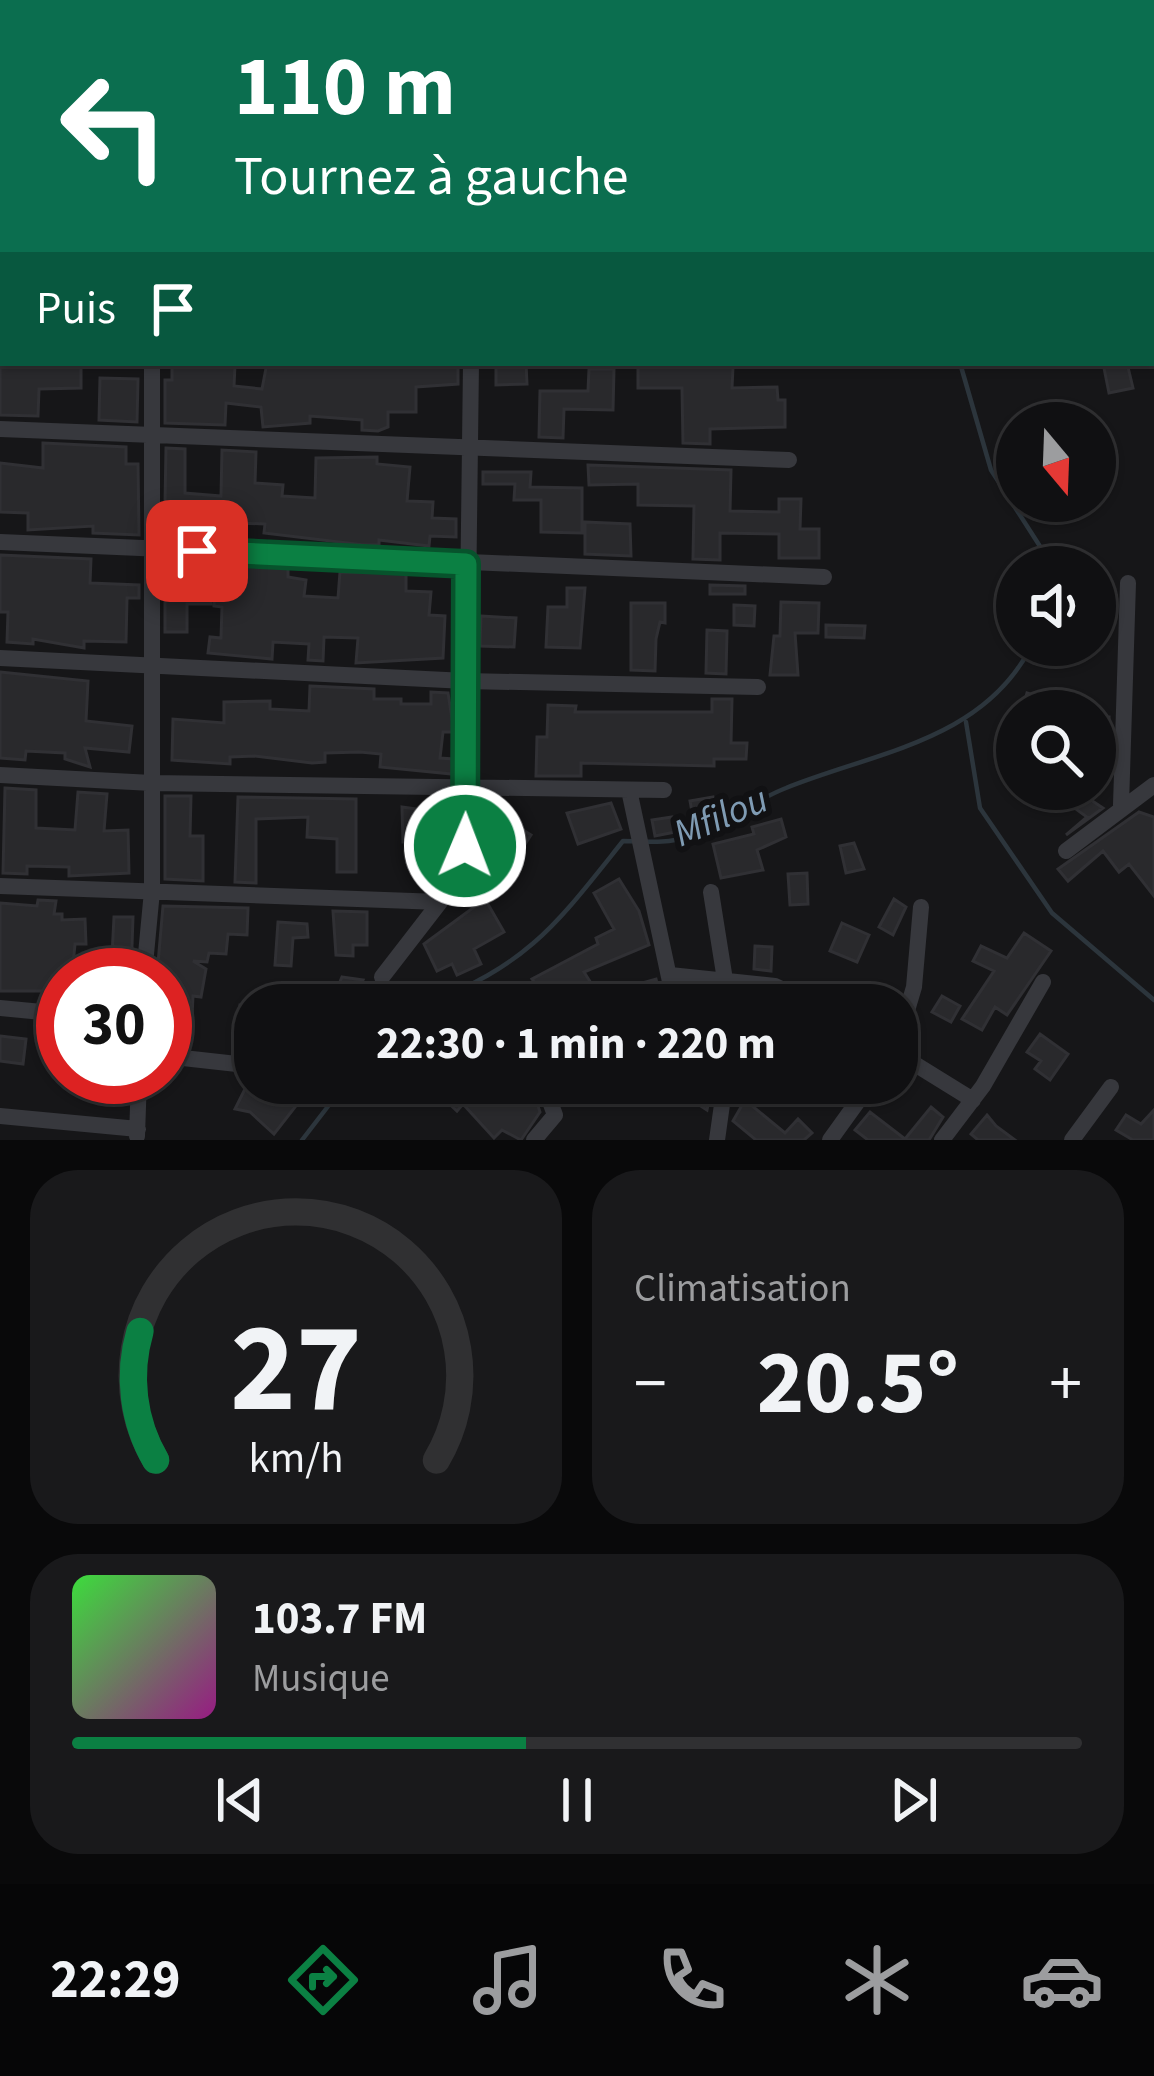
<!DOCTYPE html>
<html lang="fr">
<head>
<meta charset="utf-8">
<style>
	:root { --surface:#101012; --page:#19191b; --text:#f1f3f6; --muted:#9c9d9f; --line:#303032; --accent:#0b8043 }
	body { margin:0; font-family:"Source Sans 3",sans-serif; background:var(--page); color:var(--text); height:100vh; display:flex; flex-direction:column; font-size:45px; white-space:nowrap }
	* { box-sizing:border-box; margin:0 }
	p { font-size:39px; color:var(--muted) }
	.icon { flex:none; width:66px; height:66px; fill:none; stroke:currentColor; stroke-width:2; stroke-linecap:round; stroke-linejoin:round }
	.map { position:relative; height:1140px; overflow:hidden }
	.details { display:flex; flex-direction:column; gap:30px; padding:30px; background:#09090a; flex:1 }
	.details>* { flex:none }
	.banner { position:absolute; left:0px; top:0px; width:1155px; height:366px; box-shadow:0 3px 9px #0004,0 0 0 3px var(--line); background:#0b6e4f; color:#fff; overflow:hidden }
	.needle { width:78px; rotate:161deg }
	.buttons { position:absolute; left:996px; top:402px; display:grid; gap:24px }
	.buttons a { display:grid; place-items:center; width:120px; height:120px; border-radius:50%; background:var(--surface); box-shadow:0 3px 9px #0004,0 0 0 3px var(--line); font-size:60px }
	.speed { position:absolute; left:36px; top:948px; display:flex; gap:24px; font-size:60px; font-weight:700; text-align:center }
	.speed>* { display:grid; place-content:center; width:156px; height:156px; border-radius:50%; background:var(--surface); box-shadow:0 3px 9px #0004,0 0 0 3px var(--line); line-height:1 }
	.speed .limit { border:18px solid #d22; background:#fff; color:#111 }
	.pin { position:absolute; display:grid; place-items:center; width:102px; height:102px; color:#fff; margin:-51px; border-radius:24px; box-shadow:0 6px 18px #0006 }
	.me { position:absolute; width:132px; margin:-66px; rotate:1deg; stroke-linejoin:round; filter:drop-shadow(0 0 9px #0008) }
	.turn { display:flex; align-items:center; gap:42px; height:252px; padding:0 36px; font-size:54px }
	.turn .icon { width:156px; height:156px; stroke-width:2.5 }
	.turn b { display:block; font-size:84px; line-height:102px }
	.then { display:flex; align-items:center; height:114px; padding:0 36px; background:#0003; gap:24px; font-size:45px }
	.big { font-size:90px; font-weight:700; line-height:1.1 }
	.details .widget { flex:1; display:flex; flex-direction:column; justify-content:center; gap:18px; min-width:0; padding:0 42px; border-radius:48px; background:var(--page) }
	.details .dial { align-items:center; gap:0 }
	.dial svg { height:312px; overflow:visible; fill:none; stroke:var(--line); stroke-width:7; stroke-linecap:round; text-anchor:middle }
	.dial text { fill:var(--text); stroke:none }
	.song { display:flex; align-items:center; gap:36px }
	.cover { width:144px; height:144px; border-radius:18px; background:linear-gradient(135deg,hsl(120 70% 55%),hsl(310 70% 35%)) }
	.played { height:12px; border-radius:6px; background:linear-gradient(90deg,var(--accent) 45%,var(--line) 45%) }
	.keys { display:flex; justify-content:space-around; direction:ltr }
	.heat { display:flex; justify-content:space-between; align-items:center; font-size:66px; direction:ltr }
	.details .tiles { flex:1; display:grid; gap:30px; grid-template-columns:1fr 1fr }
	.widget:last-child { grid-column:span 2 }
	.trip { position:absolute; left:234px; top:984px; width:684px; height:120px; border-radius:48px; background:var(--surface); box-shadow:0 3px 9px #0004,0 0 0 3px var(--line); font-weight:700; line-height:120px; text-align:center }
	.tab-bar { display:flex; height:192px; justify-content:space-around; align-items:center; background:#060607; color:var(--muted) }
	.tab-bar .icon { width:84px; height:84px }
	.tab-bar .selected { color:var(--accent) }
	.tab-bar b { font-size:54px; color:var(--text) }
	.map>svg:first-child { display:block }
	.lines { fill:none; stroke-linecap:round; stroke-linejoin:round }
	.stream { stroke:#2c353c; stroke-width:4.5 }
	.building { fill:#29292c; stroke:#303034; stroke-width:3 }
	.street { stroke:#37383d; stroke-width:16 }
	.route-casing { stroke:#07532c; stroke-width:30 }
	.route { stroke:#0b8043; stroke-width:21 }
	.labels { text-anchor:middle; stroke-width:12; stroke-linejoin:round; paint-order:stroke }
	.water-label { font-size:39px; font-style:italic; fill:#7f9bb3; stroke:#111113 }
</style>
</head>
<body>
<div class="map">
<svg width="1154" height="1140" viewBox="0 0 1154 1140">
	<rect width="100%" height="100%" fill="#161618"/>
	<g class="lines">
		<!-- stream -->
		<path class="stream" d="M746,3L747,0
			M960,363L991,470L1043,551L1044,567
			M966,722L980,808L1052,913L1154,1000
			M425,1005C530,963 555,926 623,841C638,841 654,843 669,841C708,837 749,802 786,788C875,752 984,741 1032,645
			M302,1140L346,1083"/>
	</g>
	<!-- building -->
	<path class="building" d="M0,363H81V388L39,389L38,416L0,415Z
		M172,363L235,365L234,386L262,389L267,363H458V384L416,387V412H388V427L378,431L362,430V420L310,416V423L263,427L261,407L226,403L225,425L165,423V380H172Z
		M496,363H526L527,384L496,385Z
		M638,363L733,367L732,388L777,387L778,400H785V427L710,429V444L683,443L682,388H638Z
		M1103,363H1127L1133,388L1109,393Z
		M589,369H614L613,410L564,409L563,438L539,437L540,391H588Z
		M100,378L138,379L137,422L99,420Z
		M43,443L126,447V464H138L139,535L93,533V526L28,530V513L0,512V463L43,468Z
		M166,448L185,449V493L221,496L222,450L256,452L255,483L283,485L282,496L315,498L316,458L377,457V464L410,467L407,501L433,502L432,518L456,519V537L430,536L429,546L379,540V545H364L264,533L265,524L213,522V508L165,504Z
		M588,465L731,470L730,511L779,512V499H801L800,529H819V558H779V534L720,533V560L693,559L694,506L638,505V484L589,485Z
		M483,472H531L530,487L582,488V533L541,532V500H514L515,484H483Z
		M585,522L630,524L631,556L585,554Z
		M0,555L91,559L90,583L139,585V598H127L126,642L84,641V648L33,639V644L7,642L8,612H0Z
		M165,562L210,566L211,604H187V632H165Z
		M239,565L288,567V577L306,580L304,596L338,598L340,572L406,573V591L431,592L429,615L445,616L443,658L356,663L358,638L324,637L323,661L308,660L309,644L273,642L272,659L208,653L210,637L221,638L222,607L214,606L215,593L240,594Z
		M710,585L745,586V594H710Z
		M567,588H585L580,648L546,647L548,607H567Z
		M781,602L819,603L818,633H795L798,675H770L774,636H780Z
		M631,603H665V623L660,622L656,639L655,671L631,670Z
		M734,605L755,606L754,626L734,625Z
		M481,616L516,618L514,647L480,646Z
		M826,625L865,626L864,638L826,637Z
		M707,630L727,631L726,674L706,673Z
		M0,672L88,681L86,721L132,726L129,752L85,748L90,767L65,759V753L26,751L25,760L0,758Z
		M310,686L374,689V699H401V704H431V692L448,693L454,732H443L440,758L453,759L452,774L380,767L381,754L360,752L325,753V762L312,763L255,756L230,757V764L172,760L173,719L224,723V702L270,701V709L309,711Z
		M1027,693L1053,701L1050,711H1022Z
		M712,699H732L731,743H747L746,759H714V766L581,763V776H536L537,737H547L548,705L576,706L575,712H712Z
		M1109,717V769H1095V718Z
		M5,788L36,790V828L75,830L78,792L107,794L104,831L128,830L129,873L69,876V867L27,866V874L3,873Z
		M1082,794L1103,808L1066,835L1087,817L1073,807Z
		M165,796H191L190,836H203V881L165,879Z
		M238,797L356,799V872H337V839L307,837L308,817L256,819V883L235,882Z
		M713,797L716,813L693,817L690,801Z
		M611,803L621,829L578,844L567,813Z
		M402,807L453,814L452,845L403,842Z
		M1139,812L1154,817V896L1129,864L1119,872L1103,851L1068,881L1058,869Z
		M672,817L675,832L655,836L652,820Z
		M781,819L786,837L757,850L763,870L721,878L713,844L754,834L752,827Z
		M515,825L531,835L506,874L490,863Z
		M854,843L864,869L846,873L840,846Z
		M807,873L808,904L790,905L788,874Z
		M619,879L639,911L649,945L584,972L591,983L579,1005H552L532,979L598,944L596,938L614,929L594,893Z
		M485,899L504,932L474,949L481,964L457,975L452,964L437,971L424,944Z
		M894,899L906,907L893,935L879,927Z
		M38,900L56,901L54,914H62V920L85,919L86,944H75L72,975H63V991H0V903L37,906Z
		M163,906L248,908L247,935L228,934L226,954L209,953L207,962L193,961L206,969L201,997L193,996L191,1038L165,1037V975H157Z
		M333,911L367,912V945H353V956L336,955Z
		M114,917H133L131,975H111Z
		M278,922L307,924L308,937L293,938L291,966L275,965Z
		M842,923L869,935L857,962L830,951Z
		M1024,933L1051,951L1007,1015L995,1007L982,1030L962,1019L994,971L973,961L981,946L1007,958Z
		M755,946L772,947L771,971L754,969Z
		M342,977L363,980L351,1005L332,1001Z
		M656,979L661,1001L622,1005L617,990Z
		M942,996L960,1006L951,1022L932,1012Z
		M240,1005L255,1006L254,1044H238Z
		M1040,1034L1068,1054L1050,1080L1035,1069L1041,1061L1027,1052Z
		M0,1036L26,1039L23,1064L0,1061Z
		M248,1083H265L284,1100L300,1083L309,1089L274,1134L250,1112L235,1109Z
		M427,1083H517L535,1097L540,1112L521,1140L502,1130L494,1138L463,1104L457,1111Z
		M704,1083L712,1084L707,1110L693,1101Z
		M738,1083H775L757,1102Z
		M745,1100L785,1133L798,1119L812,1133L804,1140H756L733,1121Z
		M931,1107L943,1117L929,1140H868L855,1130L870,1112L905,1139Z
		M1154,1110V1140H1133L1116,1130L1126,1115L1141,1124Z
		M987,1115L996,1126L1015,1140H978L971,1134Z"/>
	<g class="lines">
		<!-- street -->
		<path class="street" d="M476,0V3
			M662,0V3
			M157,3V0
			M510,3L519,0
			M1058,3V0
			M1152,55H1154
			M0,89H3
			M0,201H3
			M0,316H3
			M1152,358H1154
			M0,429L789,460
			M0,542L824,577
			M0,658L466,681L758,687
			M0,775L152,783L664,790
			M629,790L675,1005
			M1121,805L1128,583
			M1066,851L1154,785
			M0,886L440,902L382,977
			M711,892L729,1005
			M440,902L458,878L465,846L471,363
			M144,975L152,891V363
			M670,975L775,986L815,1005
			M592,1005L600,992
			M0,1008L63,1014
			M897,1044L914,987L921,907
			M897,1053L973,1100
			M165,1056L255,1066
			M0,1116L138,1129
			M137,1136L139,1077
			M534,1140L555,1115L543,1083
			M717,1140L725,1083
			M830,1140L871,1083
			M942,1140L983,1086L1043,982
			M1072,1140L1111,1087"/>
	</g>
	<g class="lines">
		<!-- route casing -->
		<g class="route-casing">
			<path id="route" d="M197,551L466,564L465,846"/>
		</g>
		<!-- route -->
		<use href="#route" class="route"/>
	</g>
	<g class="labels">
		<!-- water labels -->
		<g class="water-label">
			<text transform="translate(720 815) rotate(-23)" y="14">Mfilou</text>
		</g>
	</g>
</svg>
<div class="buttons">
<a><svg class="needle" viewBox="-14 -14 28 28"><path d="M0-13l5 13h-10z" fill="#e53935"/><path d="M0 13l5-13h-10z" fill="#9c9d9f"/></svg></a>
<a><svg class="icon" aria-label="sound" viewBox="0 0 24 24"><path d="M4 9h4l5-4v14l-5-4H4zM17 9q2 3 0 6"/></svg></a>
<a><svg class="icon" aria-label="search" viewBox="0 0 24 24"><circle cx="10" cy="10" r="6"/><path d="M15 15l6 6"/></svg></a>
</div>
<div class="speed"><div class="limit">30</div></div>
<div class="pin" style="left:197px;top:551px;background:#d93025"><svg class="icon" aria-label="arrive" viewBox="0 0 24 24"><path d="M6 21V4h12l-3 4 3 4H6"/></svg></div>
<svg class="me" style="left:465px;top:846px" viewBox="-20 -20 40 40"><circle r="17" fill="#0b8043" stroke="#fff" stroke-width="3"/><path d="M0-11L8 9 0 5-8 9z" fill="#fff"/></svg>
<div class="trip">22:30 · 1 min · 220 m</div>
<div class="banner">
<div class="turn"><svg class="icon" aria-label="left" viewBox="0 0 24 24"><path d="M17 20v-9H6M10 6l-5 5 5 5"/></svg><div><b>110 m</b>Tournez à gauche</div></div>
<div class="then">Puis<svg class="icon" aria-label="arrive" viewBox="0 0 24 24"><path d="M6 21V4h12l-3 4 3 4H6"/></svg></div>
</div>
</div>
<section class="details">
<div class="tiles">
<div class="widget dial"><svg viewBox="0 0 100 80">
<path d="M14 69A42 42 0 1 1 86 69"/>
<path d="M14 69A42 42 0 0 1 10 36" stroke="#0b8043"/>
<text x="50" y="56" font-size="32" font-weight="700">27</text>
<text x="50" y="72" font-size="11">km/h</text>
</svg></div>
<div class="widget"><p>Climatisation</p>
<div class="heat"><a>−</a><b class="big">20.5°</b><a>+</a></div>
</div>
<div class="widget">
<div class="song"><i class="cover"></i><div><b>103.7 FM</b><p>Musique</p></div></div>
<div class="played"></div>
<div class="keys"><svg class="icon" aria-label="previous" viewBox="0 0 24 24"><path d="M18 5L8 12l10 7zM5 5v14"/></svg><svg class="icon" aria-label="pause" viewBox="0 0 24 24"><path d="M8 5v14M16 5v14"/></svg><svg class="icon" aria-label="next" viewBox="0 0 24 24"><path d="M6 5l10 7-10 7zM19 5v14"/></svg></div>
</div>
</div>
</section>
<nav class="tab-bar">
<b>22:29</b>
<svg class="icon selected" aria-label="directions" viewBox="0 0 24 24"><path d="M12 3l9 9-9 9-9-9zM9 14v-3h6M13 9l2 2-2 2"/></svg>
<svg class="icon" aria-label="music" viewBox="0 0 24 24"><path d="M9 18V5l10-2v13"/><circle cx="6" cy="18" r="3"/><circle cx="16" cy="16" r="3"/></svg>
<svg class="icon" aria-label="phone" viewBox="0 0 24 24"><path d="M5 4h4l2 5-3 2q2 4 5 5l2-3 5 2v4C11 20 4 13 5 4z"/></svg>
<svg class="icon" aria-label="climate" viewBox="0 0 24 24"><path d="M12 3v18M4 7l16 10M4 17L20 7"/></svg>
<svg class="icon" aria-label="car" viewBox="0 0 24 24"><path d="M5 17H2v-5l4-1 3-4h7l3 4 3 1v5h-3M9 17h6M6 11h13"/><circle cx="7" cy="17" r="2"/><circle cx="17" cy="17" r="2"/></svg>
</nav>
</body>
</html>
